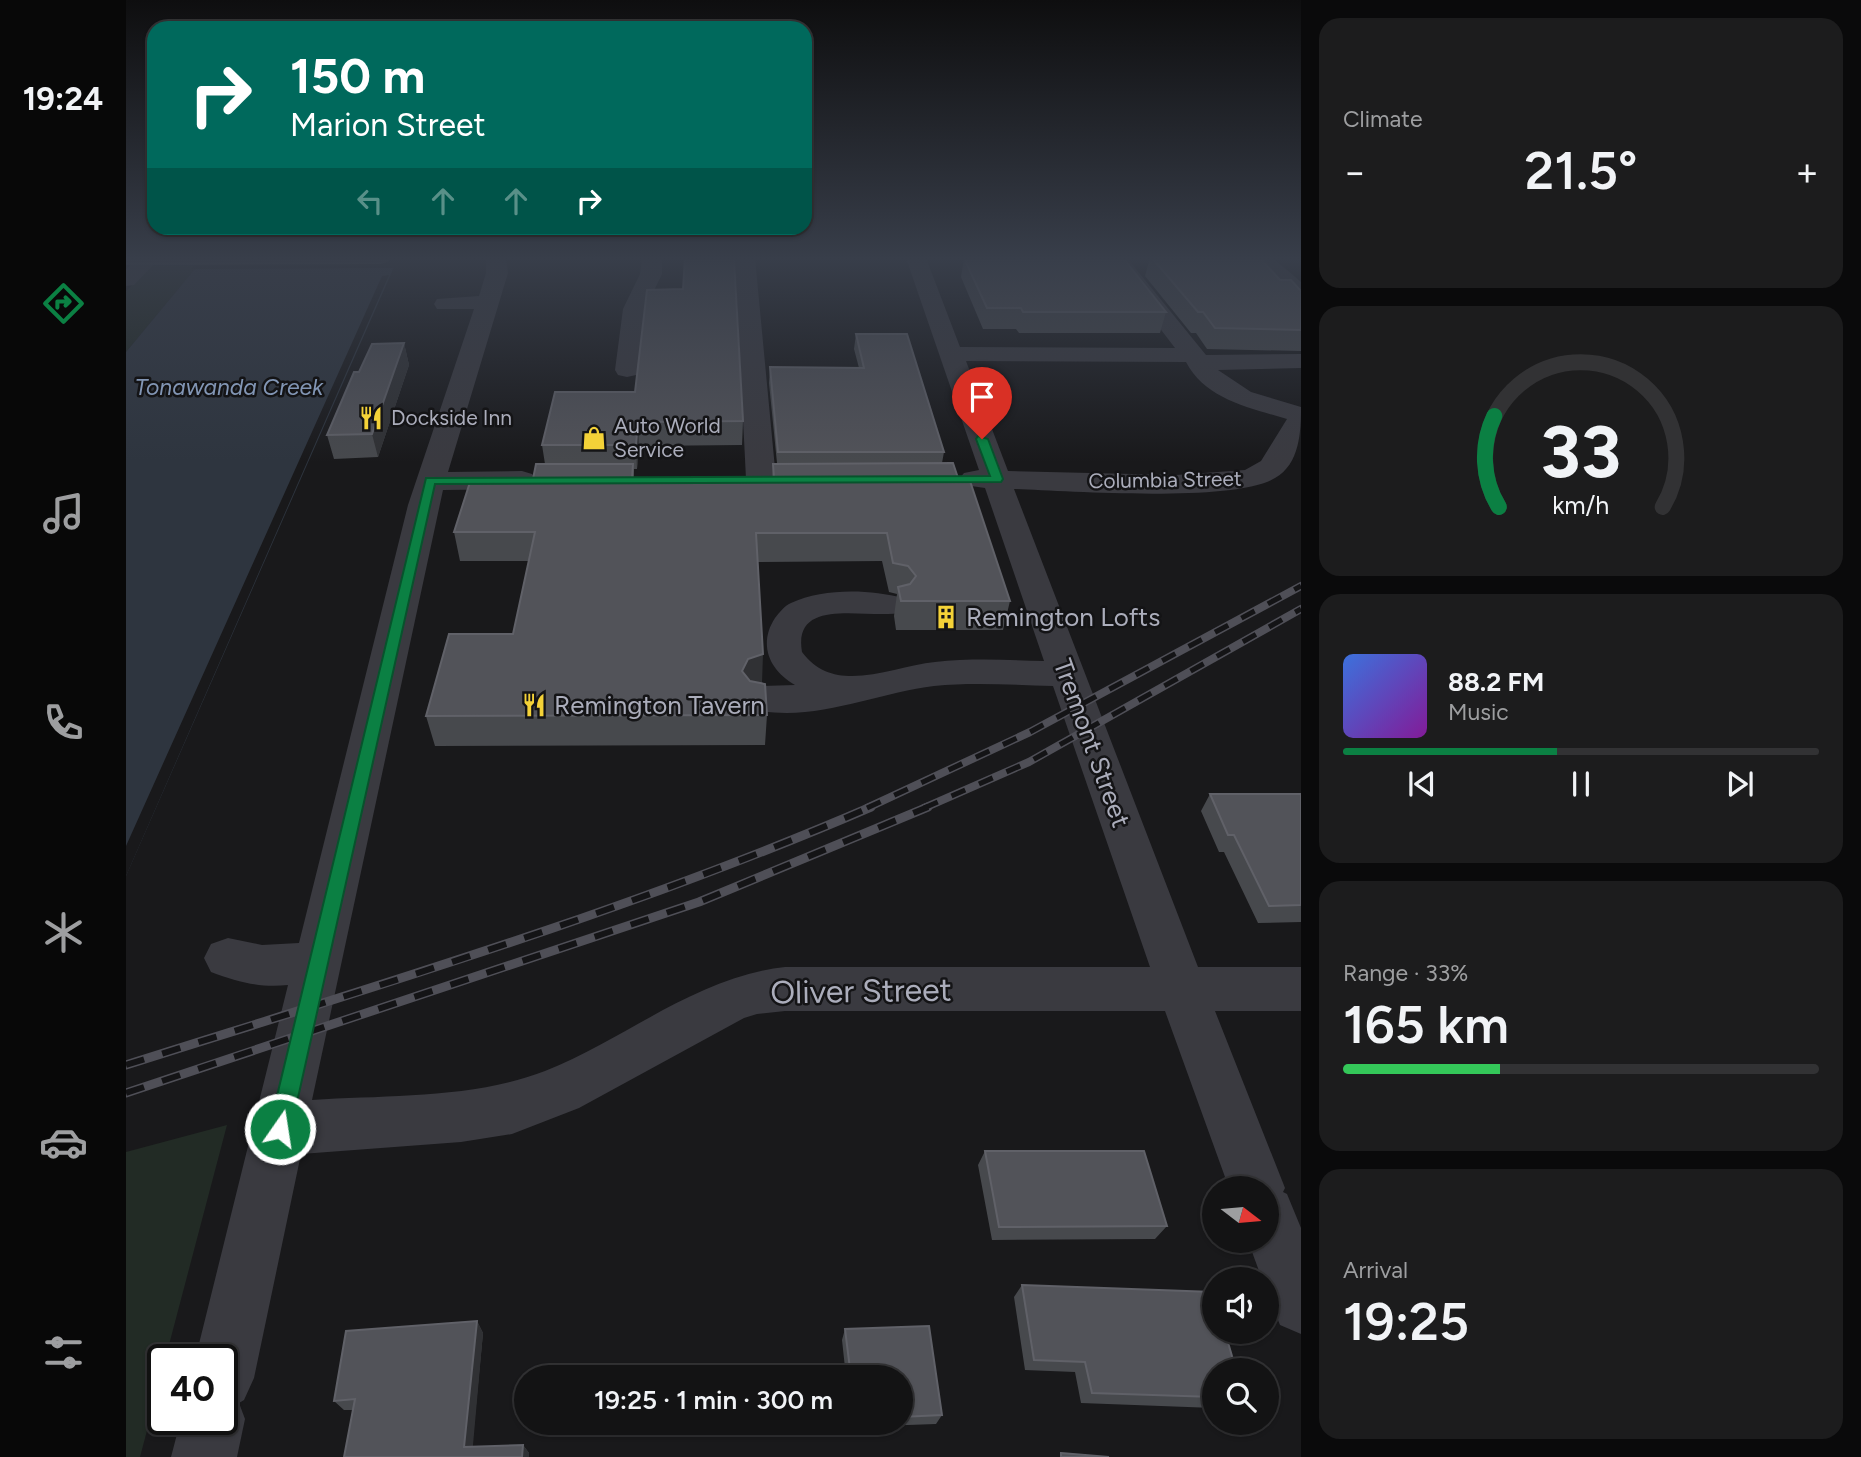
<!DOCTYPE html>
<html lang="en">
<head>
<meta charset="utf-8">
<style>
	:root { --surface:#131314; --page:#1c1c1d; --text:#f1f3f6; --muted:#9d9ea0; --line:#323234; --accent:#0b8043 }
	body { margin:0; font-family:Figtree,sans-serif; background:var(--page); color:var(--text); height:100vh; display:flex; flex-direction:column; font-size:26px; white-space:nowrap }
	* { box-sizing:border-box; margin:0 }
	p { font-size:23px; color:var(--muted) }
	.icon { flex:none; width:38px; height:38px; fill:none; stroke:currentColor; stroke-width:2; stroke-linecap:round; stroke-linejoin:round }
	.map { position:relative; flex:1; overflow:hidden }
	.panel { display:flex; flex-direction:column; gap:18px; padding:18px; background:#0a0a0b; width:560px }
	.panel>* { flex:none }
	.banner { position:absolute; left:21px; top:21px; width:665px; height:214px; border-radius:21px; box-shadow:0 2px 5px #0004,0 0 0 2px var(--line); background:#00695c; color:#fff; overflow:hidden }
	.needle { width:46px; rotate:106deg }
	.buttons { position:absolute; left:1076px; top:1176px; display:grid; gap:14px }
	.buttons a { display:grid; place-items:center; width:77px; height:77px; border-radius:50%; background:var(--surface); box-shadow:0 2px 5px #0004,0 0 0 2px var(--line); font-size:35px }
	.speed { position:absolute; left:21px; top:1344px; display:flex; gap:14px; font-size:35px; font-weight:700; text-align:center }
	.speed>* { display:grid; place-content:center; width:91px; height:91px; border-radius:50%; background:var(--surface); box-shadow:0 2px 5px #0004,0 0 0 2px var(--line); line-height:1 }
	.speed .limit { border:4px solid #111; border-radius:10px; background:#fff; color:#111 }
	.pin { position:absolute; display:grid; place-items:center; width:60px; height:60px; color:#fff; margin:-72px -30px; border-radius:50% 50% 50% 0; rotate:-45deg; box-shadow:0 0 7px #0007 }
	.pin .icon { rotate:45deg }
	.me { position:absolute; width:77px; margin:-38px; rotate:13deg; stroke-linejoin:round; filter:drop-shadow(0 0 5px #0008) }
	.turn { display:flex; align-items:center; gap:24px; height:147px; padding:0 28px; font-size:32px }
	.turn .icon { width:91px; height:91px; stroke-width:2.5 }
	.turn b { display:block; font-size:49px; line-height:60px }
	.lanes { display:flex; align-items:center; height:66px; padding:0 28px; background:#0003; justify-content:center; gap:35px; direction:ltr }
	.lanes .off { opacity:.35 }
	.big { font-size:52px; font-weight:600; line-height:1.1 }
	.panel .card { flex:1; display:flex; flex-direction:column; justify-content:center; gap:10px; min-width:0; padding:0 24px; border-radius:21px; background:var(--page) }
	.panel .dial { align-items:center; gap:0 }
	.dial svg { height:182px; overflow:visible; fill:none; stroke:var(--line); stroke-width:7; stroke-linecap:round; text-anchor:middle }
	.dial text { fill:var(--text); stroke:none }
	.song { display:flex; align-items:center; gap:21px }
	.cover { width:84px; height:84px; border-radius:10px; background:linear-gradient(135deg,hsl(220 70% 55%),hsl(290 70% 35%)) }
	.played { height:7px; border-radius:4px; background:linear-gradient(90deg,var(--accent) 45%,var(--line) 45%) }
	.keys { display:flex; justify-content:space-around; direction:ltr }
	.heat { display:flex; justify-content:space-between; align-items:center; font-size:38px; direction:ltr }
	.charge { height:10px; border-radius:5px; background:linear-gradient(90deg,#34c759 33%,var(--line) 0) }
	.trip { position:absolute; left:388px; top:1365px; width:399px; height:70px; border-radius:35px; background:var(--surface); box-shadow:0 2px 5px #0004,0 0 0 2px var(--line); font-weight:600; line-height:70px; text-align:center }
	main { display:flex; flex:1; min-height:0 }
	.tabs { display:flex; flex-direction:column; width:126px; justify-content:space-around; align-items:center; background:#080808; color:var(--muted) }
	.tabs .icon { width:49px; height:49px }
	.tabs .current { color:var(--accent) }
	.tabs b { font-size:32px; color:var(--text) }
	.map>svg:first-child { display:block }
	.green { fill:#222b25 }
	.water { fill:#2e353f }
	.pier { fill:#19191b }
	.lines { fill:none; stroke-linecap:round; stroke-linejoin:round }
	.minor { fill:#3a3a40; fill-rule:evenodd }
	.major { fill:#56565f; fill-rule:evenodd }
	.rail-far1-casing { stroke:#4f4f57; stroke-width:8 }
	.rail-casing { stroke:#4f4f57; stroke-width:9 }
	.rail-far1 { stroke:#141416; stroke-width:5; stroke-dasharray:15; stroke-linecap:butt }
	.rail { stroke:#141416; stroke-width:6; stroke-dasharray:19; stroke-linecap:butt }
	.wall { fill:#47494d }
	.shaded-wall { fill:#303134 }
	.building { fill:#525359; stroke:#606168; stroke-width:2 }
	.route { fill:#0b8043; stroke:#07532c; stroke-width:2 }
	.labels { text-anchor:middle; stroke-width:5; stroke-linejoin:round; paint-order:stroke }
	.far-poi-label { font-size:21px; fill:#abadbb; stroke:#141416; text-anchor:start }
	.far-street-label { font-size:21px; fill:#abadbb; stroke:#141416 }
	.far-water-label { font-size:23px; font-style:italic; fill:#8296b5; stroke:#141416 }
	.poi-label { font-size:26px; fill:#abadbb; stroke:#141416; text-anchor:start }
	.street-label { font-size:26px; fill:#abadbb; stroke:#141416 }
	.near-street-label { font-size:32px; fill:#abadbb; stroke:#141416 }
</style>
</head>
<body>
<main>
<nav class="tabs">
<b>19:24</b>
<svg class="icon current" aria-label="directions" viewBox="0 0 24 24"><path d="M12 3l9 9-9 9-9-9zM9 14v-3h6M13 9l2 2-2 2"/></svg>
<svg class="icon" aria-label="music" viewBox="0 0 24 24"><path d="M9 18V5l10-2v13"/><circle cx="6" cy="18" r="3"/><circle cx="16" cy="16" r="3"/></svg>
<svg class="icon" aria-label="phone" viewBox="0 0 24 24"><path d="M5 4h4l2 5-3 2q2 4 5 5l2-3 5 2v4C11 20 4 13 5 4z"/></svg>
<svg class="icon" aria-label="climate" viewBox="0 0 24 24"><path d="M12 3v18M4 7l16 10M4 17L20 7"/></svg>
<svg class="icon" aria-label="car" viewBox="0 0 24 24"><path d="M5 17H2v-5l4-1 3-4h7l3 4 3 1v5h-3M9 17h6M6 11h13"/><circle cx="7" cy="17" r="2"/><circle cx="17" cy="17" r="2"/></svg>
<svg class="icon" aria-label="filters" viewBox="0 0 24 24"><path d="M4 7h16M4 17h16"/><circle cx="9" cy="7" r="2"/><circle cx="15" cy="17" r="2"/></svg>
</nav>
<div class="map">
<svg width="1175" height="1457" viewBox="0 0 1175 1457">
	<rect width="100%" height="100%" fill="#19191b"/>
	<!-- green -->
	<path class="green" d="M35,258H78L0,352V291Z
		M101,1125L39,1360H37V1370L14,1457H0V1152Z"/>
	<!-- water -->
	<path class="water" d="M78,258H272L0,876V352Z"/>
	<!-- pier -->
	<path class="pier" d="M74,258H275L271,268L65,269Z
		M263,275L0,876V846L256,276Z"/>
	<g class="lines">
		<!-- minor -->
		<path class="minor" d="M12,258H34L8,285L0,286V269Z
			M360,258H380L382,273L322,472L396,471L406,474L411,480L406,486L396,489L317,490L186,1100C263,1095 347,1099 419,1071C500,1039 570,977 659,967H1024L927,686C887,685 847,682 808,686C749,693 683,725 623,708L617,699L623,690L636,686L669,685C643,670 632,644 649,618C654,612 658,606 665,603C697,588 743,589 777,598L782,605L777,612C745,621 666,594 676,652C709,697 766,666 809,662C845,658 882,660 918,661L859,488L838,485L833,479L838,473L853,470L780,258H800L834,347L1049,348L980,258H1001L1080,355L1175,354V368L1092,370L1125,392L1175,407C1175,431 1174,464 1149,478C1109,503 941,491 888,489L1072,967H1175V1011H1089L1159,1188L1157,1192L1161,1194L1175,1228V1334L1154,1325L1141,1293V1279H1136L1122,1241H1141V1188H1103L1039,1011H659L631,1014L618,1018L453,1108L386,1134L335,1142L175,1154L128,1378L118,1400L113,1403L119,1419L111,1457H45L55,1419H96V1360H69L162,985C134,988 112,982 85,972L78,958L85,944L102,938L136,945L173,943L282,505L348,309H311L308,304L311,299L353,296L360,273ZM840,361L1060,362C1079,399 1124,408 1161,419L1135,461L1119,470L1050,475L882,471Z
			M516,258H536V274L519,309L513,370L510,375L501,377L492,375L489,370L497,309L514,274Z
			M609,258H629L650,479L645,485L635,488L625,485L620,479Z
			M1125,258H1147L1175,282V300L1167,298Z"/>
		<!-- major -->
		<path class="major" d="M0,258H265L262,262L255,264L0,265Z"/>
		<!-- rail-far1 casing -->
		<g class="rail-far1-casing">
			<path id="rail-far1" d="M741,808L904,732L1175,586
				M798,808L903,762L1175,609"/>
		</g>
		<!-- rail casing -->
		<g class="rail-casing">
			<path id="rail" d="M0,1065C250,986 504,911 745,807
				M0,1093L573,902L802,807"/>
		</g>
		<!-- rail-far1 -->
		<use href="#rail-far1" class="rail-far1"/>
		<!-- rail -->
		<use href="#rail" class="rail"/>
	</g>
	<!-- wall -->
	<path class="wall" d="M838,258L1040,312L1034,333H893L890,329H857L835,277Z
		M1024,258H1134L1154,280L1175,291V351L1081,349L1070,333H1065L1019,276Z
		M730,334L818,452L816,463L832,478L884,601L877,630H770L768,616L771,594L763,592L756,561L632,562L636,683L641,715L639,745L309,746L300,716L387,634L403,561H334L328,532L407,479L419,464L416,445L509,392L617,421L616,445L513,446L511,469H508V479L646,478L647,464L651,463L643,383L644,367L733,368L728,349Z
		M278,343L283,365L252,457L208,459L201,435L233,372Z
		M1084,794H1175V922L1132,923L1098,852H1093L1075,811Z
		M859,1151L1041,1226L1029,1239L866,1240L852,1165Z
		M896,1285L1088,1370V1408L955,1403L949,1372L899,1370L888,1297Z
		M351,1321L357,1333L346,1447L397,1445L403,1453V1457H218L227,1410H218L208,1401Z
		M803,1326L816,1415L810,1424L725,1427V1423H775V1377H720L716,1340L719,1329Z"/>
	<!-- shaded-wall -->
	<path class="shaded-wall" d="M278,343L283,365L252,457L246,434Z
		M512,422L513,446L511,469L510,445Z
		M637,654L636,683L621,689L616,671L622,659Z
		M351,1321L357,1333L346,1456L338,1447Z
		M397,1445L403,1453V1457H396Z"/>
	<!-- building -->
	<path class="building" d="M559,258H608L617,421L512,422L510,445H416L429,392H509L521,290L557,289Z
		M838,258H997L1040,312H897L895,308H861Z
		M1026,258H1134L1154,280H1165L1175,291V330L1089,328L1077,312H1072Z
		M730,334H781L818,452H652L644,367L738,368Z
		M278,343L246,434L201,435L228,372H233L246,344Z
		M827,463L832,478H843L884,601H775L772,587L784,584L790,576L782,566L767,563L761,533H630L637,654L622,659L616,671L624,681L639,684L641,715L300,716L323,634H387L409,532H328L345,479H407L410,464H507L506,479L648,478L647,464Z
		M1084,794H1175V905L1143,906L1108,835H1102Z
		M859,1151H1018L1041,1226L873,1227Z
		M896,1285L1087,1292L1088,1297V1332H1099L1110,1370H1088V1397L966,1393L959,1362L908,1360Z
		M351,1321L338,1447L397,1445L396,1457H218L229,1399L208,1401L220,1331Z
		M803,1326L816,1415L775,1417V1377H725L719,1329Z
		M935,1453L983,1457H935Z"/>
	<!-- sky -->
	<linearGradient id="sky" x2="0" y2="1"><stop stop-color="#0e0e0f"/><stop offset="0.56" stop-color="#383e4a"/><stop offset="1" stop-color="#383e4a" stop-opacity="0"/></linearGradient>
	<rect width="1175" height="462" fill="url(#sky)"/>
	<!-- route -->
	<path class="route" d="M852,436L862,439L877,479L875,482L309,484L165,1129L162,1137L154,1140L146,1137L143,1129L300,478L864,476L850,439Z"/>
	<!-- icons -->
	<defs>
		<g id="restaurant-bare" transform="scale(1.89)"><path d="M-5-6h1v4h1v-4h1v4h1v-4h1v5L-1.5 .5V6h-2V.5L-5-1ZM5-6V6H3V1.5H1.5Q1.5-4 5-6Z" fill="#f4d238" stroke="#141416" stroke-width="2.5" paint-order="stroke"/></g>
		<g id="shop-bare" transform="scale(1.89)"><path d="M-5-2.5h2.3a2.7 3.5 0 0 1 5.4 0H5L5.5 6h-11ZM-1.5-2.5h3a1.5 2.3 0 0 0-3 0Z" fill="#f4d238" stroke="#141416" stroke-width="2.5" paint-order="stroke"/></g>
		<g id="building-bare" transform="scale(1.89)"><path d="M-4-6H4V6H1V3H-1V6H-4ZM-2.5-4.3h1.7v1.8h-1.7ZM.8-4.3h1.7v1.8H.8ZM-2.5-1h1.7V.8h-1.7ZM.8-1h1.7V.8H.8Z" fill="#f4d238" stroke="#141416" stroke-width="2.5" paint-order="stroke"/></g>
	</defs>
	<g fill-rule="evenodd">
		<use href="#restaurant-bare" x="245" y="418"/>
		<use href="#shop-bare" x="468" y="438"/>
		<use href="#building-bare" x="820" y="617"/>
		<use href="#restaurant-bare" x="408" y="705"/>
	</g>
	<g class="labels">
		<!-- far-poi labels -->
		<g class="far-poi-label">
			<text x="265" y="425">Dockside Inn</text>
			<text x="488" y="433">Auto World<tspan x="488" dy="24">Service</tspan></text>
		</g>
		<!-- far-street labels -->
		<g class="far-street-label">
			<text transform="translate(1039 480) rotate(-1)" y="7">Columbia Street</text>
		</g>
		<!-- far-water labels -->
		<g class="far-water-label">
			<text x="103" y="395">Tonawanda Creek</text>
		</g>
		<!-- poi labels -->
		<g class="poi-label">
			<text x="840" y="626">Remington Lofts</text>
			<text x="428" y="714">Remington Tavern</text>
		</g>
		<!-- street labels -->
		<g class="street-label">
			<text transform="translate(966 743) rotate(70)" y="9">Tremont Street</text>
		</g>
		<!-- near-street labels -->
		<g class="near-street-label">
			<text transform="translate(735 991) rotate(-1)" y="11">Oliver Street</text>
		</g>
	</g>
</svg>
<div class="buttons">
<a><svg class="needle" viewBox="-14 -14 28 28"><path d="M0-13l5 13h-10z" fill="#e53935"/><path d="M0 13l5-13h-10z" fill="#9d9ea0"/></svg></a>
<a><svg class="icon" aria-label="sound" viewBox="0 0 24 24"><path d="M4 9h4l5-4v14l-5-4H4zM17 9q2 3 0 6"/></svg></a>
<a><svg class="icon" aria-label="search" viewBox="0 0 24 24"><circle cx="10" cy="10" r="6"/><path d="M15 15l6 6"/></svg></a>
</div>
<div class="speed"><div class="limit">40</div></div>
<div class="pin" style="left:856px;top:439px;background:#d93025"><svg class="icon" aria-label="arrive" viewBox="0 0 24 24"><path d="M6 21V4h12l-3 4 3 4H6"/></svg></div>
<svg class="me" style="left:154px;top:1129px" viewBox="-20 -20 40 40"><circle r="17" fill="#0b8043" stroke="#fff" stroke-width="3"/><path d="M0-11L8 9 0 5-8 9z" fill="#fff"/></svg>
<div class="trip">19:25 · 1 min · 300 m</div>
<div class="banner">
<div class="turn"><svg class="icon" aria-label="right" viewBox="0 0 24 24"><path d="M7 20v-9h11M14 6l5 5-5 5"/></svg><div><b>150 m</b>Marion Street</div></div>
<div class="lanes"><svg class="icon off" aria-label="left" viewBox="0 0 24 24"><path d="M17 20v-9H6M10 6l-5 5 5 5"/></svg><svg class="icon off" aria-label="ahead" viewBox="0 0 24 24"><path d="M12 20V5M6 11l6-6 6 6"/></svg><svg class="icon off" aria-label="ahead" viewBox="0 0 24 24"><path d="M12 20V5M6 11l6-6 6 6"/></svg><svg class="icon" aria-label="right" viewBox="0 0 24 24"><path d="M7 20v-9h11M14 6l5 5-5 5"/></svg></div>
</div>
</div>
<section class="panel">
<div class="card"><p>Climate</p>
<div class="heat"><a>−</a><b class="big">21.5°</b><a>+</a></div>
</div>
<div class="card dial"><svg viewBox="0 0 100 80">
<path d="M14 69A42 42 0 1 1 86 69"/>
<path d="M14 69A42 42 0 0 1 12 29" stroke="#0b8043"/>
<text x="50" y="56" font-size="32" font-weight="700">33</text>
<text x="50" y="72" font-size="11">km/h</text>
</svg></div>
<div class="card">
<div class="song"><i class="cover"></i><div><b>88.2 FM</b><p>Music</p></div></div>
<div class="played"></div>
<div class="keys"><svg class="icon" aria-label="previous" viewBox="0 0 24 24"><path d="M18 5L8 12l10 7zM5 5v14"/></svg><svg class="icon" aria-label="pause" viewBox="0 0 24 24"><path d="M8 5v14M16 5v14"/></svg><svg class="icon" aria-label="next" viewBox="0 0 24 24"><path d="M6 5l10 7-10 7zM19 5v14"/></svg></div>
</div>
<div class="card"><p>Range · 33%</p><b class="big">165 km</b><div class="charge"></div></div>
<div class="card"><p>Arrival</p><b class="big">19:25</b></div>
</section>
</main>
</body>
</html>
